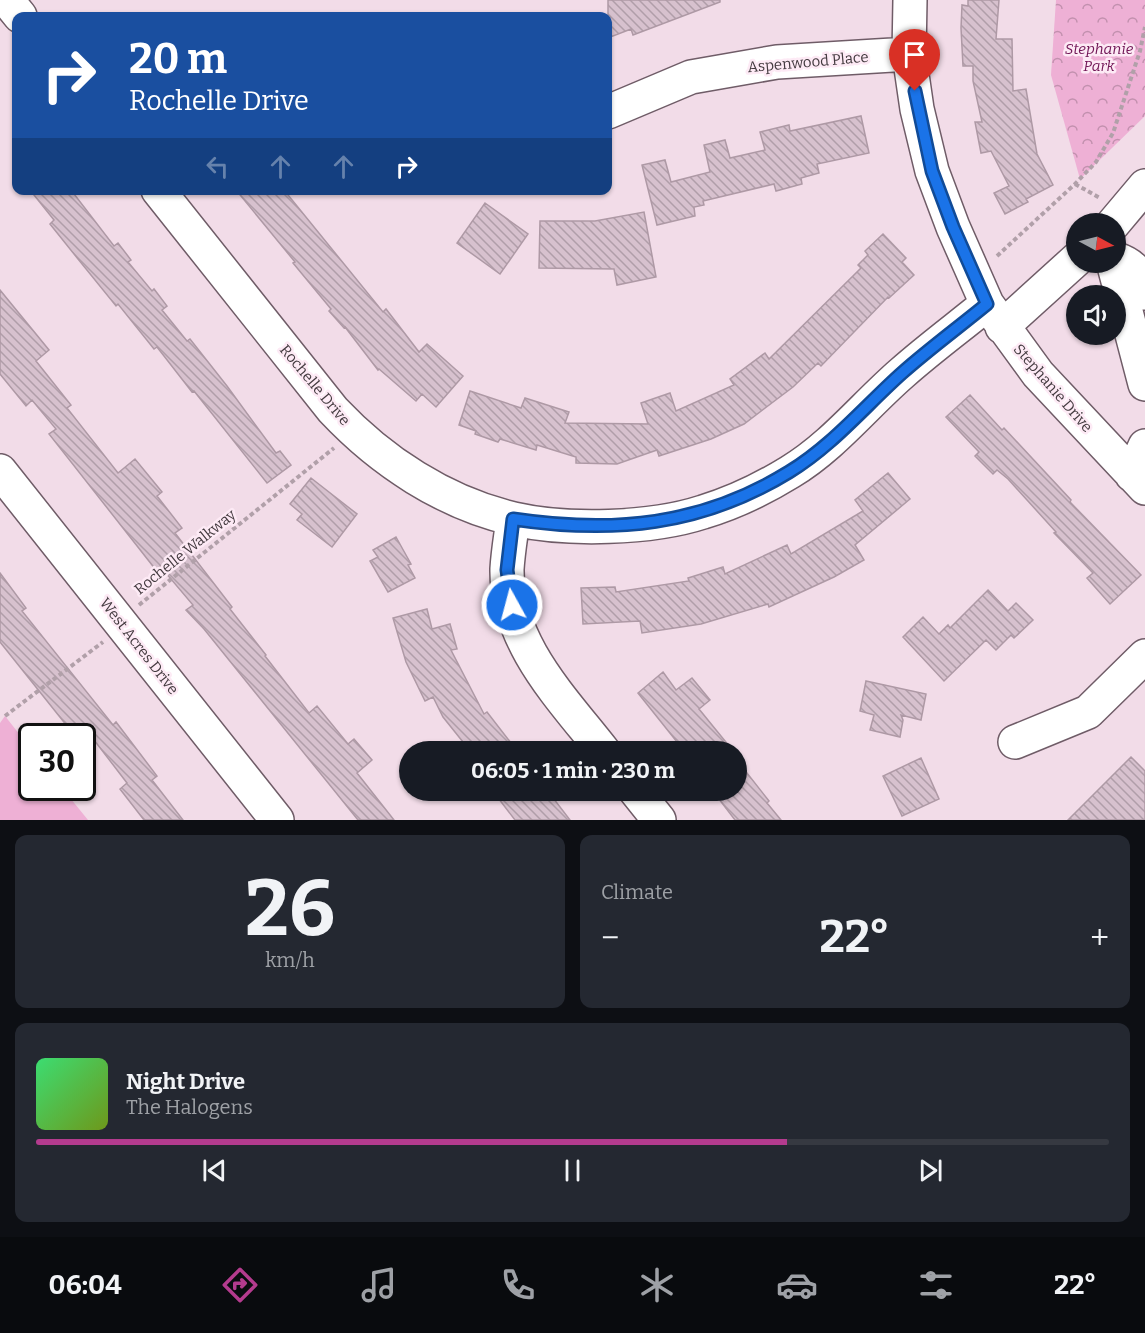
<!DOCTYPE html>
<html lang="en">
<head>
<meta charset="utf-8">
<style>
	:root { --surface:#171b24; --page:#242831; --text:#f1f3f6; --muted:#9ea1a6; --line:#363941; --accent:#b43b8e }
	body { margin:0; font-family:Bitter,serif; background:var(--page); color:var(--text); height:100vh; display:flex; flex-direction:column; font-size:22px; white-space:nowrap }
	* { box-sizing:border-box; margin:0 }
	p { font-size:20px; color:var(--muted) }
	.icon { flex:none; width:33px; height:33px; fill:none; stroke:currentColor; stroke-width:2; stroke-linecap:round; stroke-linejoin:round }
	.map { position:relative; height:820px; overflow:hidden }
	.side { display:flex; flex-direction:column; gap:15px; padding:15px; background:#0d0f14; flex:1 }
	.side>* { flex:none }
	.guide { position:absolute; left:12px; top:12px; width:600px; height:183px; border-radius:12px; box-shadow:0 2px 4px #0004; background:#1a4fa0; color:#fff; overflow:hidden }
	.needle { width:39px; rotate:97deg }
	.tools { position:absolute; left:1066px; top:213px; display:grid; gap:12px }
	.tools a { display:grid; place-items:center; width:60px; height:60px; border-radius:50%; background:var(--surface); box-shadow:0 2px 4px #0004; font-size:30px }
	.speed { position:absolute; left:18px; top:723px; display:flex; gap:12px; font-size:30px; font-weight:700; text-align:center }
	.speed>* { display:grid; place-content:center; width:78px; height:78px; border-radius:50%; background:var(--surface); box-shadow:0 2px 4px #0004; line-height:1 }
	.speed .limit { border:3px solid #111; border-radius:9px; background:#fff; color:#111 }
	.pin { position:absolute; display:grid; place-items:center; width:51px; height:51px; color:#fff; margin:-62px -26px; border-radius:50% 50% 50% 0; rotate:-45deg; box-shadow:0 0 6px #0007 }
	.pin .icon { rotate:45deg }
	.me { position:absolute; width:66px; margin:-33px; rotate:353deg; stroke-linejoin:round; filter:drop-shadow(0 0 4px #0008) }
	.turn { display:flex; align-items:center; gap:21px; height:126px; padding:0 18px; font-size:27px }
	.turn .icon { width:78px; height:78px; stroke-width:2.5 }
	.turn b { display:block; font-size:42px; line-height:51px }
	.lanes { display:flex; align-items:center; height:57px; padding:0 18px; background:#0003; justify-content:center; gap:30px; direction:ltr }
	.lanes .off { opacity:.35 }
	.big { font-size:45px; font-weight:700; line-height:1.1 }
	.side .widget { flex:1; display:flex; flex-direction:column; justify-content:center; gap:9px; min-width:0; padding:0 21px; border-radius:12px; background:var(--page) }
	.side .dial { align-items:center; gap:0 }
	.dial b { font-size:78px; line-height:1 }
	.song { display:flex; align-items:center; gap:18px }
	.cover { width:72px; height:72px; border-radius:9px; background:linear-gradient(135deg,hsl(140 70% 55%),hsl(80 70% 35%)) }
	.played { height:6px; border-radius:3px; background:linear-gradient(90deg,var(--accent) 70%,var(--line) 70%) }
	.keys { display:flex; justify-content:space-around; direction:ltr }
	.heat { display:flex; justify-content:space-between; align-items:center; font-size:33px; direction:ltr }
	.side .tiles { flex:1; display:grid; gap:15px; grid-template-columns:1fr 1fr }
	.widget:last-child { grid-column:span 2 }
	.trip { position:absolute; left:399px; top:741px; width:348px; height:60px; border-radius:30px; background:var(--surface); box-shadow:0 2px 4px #0004; font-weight:700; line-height:60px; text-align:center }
	.dock { display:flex; height:96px; justify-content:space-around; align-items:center; background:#090b0e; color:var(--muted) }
	.dock .icon { width:42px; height:42px }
	.dock .current { color:var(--accent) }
	.dock b { font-size:27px; color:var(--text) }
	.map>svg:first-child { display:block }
	.green { fill:#eeb0d5 }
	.forest { fill:url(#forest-crowns) }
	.building { fill:url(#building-back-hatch); stroke:#ae99a5; stroke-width:1.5 }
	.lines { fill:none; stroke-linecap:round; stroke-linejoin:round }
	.minor-casing { stroke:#6f5c67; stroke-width:36 }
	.path { stroke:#b1a0a9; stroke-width:4; stroke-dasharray:4.5 3; stroke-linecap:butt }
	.minor { stroke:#fff; stroke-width:33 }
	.route-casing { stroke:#114b97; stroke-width:15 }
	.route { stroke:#1a73e8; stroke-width:10 }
	.labels { text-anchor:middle; stroke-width:5; stroke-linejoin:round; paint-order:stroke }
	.park-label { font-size:15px; font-style:italic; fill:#721757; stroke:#fdeaf5 }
	.street-label { font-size:15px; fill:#433a3f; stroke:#fdeaf5 }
</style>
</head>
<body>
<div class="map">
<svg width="1145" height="820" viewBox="0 0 1145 820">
	<defs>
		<pattern id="forest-crowns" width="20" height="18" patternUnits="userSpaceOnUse" patternTransform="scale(1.5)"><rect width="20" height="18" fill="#eeb0d5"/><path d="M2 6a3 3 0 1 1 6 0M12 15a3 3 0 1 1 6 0" fill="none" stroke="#c290ae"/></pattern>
		<pattern id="building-back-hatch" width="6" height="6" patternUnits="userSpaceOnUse" patternTransform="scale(1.5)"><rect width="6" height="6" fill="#d7c1ce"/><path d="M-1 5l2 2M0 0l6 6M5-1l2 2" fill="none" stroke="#b09ea9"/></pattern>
	</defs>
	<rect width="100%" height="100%" fill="#f2dce8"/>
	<!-- green -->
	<path class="green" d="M5,716L31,749L32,788H62L88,820H0V723Z"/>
	<!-- forest -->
	<path class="forest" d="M1056,0H1145V116L1080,179L1051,75Z"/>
	<!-- building -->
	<path class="building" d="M608,0H720V2L633,35L631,29L608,38Z
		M968,0H999L996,39H1012L1013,91L1026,89L1037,154L1053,185L1026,199L1028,202L1005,214L994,193L1009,186L991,151L981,153L975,122H982L973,81V66H963L961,28L962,5L968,6Z
		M861,116L869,153L817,164L819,173L801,178L802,184L776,191L774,184L703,201L704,205L694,207L695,216L657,225L642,165L665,160L671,182L710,172L704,145L725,140L730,158L765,150L760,132L789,125L790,131Z
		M30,190H71L114,246L118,243L131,260L128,262L152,291L154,289L167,306L162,310L187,341L190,339L227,386L276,453L280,451L291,465L267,483L194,391L192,392L157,347L154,349L118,304L116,306L78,259L50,224L54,220Z
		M236,190H284L383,312L386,309L419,352L427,344L463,376L436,407L422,394L416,401L379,369L378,370L345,327L344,328L329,311L331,309L293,263L295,262Z
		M485,203L528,234L500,274L457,243Z
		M644,212L656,277L617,285L614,269L539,268L540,221H595Z
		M883,234L906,258L902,262L914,275L889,298L888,297L821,366L818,363L793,387L744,424L711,439L659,456L657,450L617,464L576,463V457L537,445L536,450L500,439L498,442L475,434L476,431L459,425L470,391L521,408L525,398L569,412L565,423L648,424L641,403L670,393L676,411L734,385L730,379L765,353L769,359L861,268L858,265L868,255L865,251Z
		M0,290L49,350L36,361L71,405L67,408L118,473L135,459L162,492L157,496L182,528L175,533L232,607L230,609L266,655L265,656L309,713L317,706L348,744L354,739L372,760L357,773L394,820H358L204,629L186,610L193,605L160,566L156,570L49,434L56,429L32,400L26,406L0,374Z
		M970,395L1002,430L1004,428L1071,500L1070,502L1141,575L1110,604L1087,578L1093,573L1054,533L1056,532L1008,479L997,470L993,474L975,456L979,452L946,417Z
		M888,473L910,499L855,545L864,560L834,577L769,607L768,604L701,624L642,633L640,621L583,624L581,588L615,587L616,592L689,581L688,578L723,567L725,574L787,545L791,554L863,511L855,500Z
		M311,478L357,514L332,547L297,520L302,514L290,504Z
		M396,537L411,564L408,565L415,578L388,592L370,561L378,557L373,550Z
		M0,573L26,608L22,611L113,725L116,722L157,776L152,780L183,820H144L120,789L127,783L91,736H75L0,642Z
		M988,590L1008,611L1016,603L1033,620L1014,638L1011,635L996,650L986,640L944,681L903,637L923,617L939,634L948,625L950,628Z
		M427,609L432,629L450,624L457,649L451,650L484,714L487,712L518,752H471L443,717L433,697L425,701L406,662L393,618Z
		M663,672L676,690L692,678L710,700L699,709L734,752H685L638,693Z
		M866,681L926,694L921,720L901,715L903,720L900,737L870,730L874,715L860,711Z
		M1131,757L1145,771V820H1068Z
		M921,758L939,799L902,816L883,776Z
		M736,759L769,801L767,803L781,820H735L712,790H736Z
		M492,790H547L570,820H515Z"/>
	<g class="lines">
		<!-- minor casing -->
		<g class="minor-casing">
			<path id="minor" d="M7,0L20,16
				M910,0L909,54L917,109L932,171L953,227L987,304L1038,374L1145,488
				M608,112L691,77L777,62L909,54
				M158,190L333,410C381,461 444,503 514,519C567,531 651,529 703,512C733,503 764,488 790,472C833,446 864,406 902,373C929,349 959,327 987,304
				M1113,224L1145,186
				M1116,259C1135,265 1140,275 1145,293
				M1113,262L1145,384
				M1002,327L1077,259
				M0,471L277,820
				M1132,475L1145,446
				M513,519C511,535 508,552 507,569C506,643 562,698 604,752
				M1015,742L1088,712L1145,656
				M635,790L659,820"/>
		</g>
		<!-- path -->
		<path class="path" d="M1075,184L1100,198
			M997,256L1075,184L1096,162L1113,133L1140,51L1145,27
			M139,605L334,448
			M5,716L103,642"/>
		<!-- minor -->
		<use href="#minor" class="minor"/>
	</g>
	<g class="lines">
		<!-- route casing -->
		<g class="route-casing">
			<path id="route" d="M512,605L507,570L513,519C613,534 701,526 789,472C832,446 865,406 902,373C929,349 959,327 987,304L953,227L932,171L915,91"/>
		</g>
		<!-- route -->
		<use href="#route" class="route"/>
	</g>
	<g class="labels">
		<!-- park labels -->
		<g class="park-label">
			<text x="1099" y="54">Stephanie<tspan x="1099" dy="17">Park</tspan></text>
		</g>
		<!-- street labels -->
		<g class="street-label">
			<text transform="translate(808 62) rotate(-5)" y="5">Aspenwood Place</text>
			<text transform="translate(315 385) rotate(50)" y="5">Rochelle Drive</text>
			<text transform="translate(1053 388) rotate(49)" y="5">Stephanie Drive</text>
			<text transform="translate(185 552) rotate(-39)" y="5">Rochelle Walkway</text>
			<text transform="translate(139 646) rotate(52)" y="5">West Acres Drive</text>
		</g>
	</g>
</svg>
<div class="tools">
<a><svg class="needle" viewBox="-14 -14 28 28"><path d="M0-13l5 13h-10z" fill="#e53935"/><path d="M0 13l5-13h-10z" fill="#9ea1a6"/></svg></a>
<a><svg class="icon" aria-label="sound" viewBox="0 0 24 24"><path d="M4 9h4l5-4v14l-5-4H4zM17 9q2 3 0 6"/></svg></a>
</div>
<div class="speed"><div class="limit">30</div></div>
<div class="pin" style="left:915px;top:91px;background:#d93025"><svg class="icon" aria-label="arrive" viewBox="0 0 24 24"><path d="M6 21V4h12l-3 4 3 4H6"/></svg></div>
<svg class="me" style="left:512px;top:605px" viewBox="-20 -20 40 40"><circle r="17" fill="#1a73e8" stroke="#fff" stroke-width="3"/><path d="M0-11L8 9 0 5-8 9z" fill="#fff"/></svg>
<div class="trip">06:05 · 1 min · 230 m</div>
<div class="guide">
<div class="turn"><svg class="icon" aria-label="right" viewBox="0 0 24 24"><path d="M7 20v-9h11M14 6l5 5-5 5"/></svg><div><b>20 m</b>Rochelle Drive</div></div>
<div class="lanes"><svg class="icon off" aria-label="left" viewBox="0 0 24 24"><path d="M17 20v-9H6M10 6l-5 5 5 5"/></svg><svg class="icon off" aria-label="ahead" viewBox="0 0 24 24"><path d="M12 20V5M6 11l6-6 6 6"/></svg><svg class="icon off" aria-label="ahead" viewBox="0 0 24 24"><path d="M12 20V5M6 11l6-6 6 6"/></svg><svg class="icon" aria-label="right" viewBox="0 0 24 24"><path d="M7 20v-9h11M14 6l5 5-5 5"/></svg></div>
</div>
</div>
<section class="side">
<div class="tiles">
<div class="widget dial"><b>26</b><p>km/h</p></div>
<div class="widget"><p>Climate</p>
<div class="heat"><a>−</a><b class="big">22°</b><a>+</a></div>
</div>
<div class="widget">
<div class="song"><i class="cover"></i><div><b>Night Drive</b><p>The Halogens</p></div></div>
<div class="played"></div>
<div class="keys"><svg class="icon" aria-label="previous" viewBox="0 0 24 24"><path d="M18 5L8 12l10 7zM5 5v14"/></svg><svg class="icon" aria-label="pause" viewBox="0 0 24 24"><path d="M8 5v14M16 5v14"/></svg><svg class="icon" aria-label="next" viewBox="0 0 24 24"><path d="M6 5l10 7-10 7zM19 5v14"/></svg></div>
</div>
</div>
</section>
<nav class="dock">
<b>06:04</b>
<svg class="icon current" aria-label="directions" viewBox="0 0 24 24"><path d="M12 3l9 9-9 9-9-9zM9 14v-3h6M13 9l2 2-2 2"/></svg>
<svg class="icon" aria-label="music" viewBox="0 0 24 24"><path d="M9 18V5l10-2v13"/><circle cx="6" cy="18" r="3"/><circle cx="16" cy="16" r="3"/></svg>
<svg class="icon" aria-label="phone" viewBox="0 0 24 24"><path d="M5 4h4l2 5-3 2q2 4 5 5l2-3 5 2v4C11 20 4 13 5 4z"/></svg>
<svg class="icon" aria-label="climate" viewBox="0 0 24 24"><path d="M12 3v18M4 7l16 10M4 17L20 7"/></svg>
<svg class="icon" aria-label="car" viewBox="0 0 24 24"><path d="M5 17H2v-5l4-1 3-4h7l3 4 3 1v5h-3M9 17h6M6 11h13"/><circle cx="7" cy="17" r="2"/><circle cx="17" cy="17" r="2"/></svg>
<svg class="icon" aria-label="filters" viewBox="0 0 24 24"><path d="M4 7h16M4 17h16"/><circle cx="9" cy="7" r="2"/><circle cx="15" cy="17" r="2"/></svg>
<b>22°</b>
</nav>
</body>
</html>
